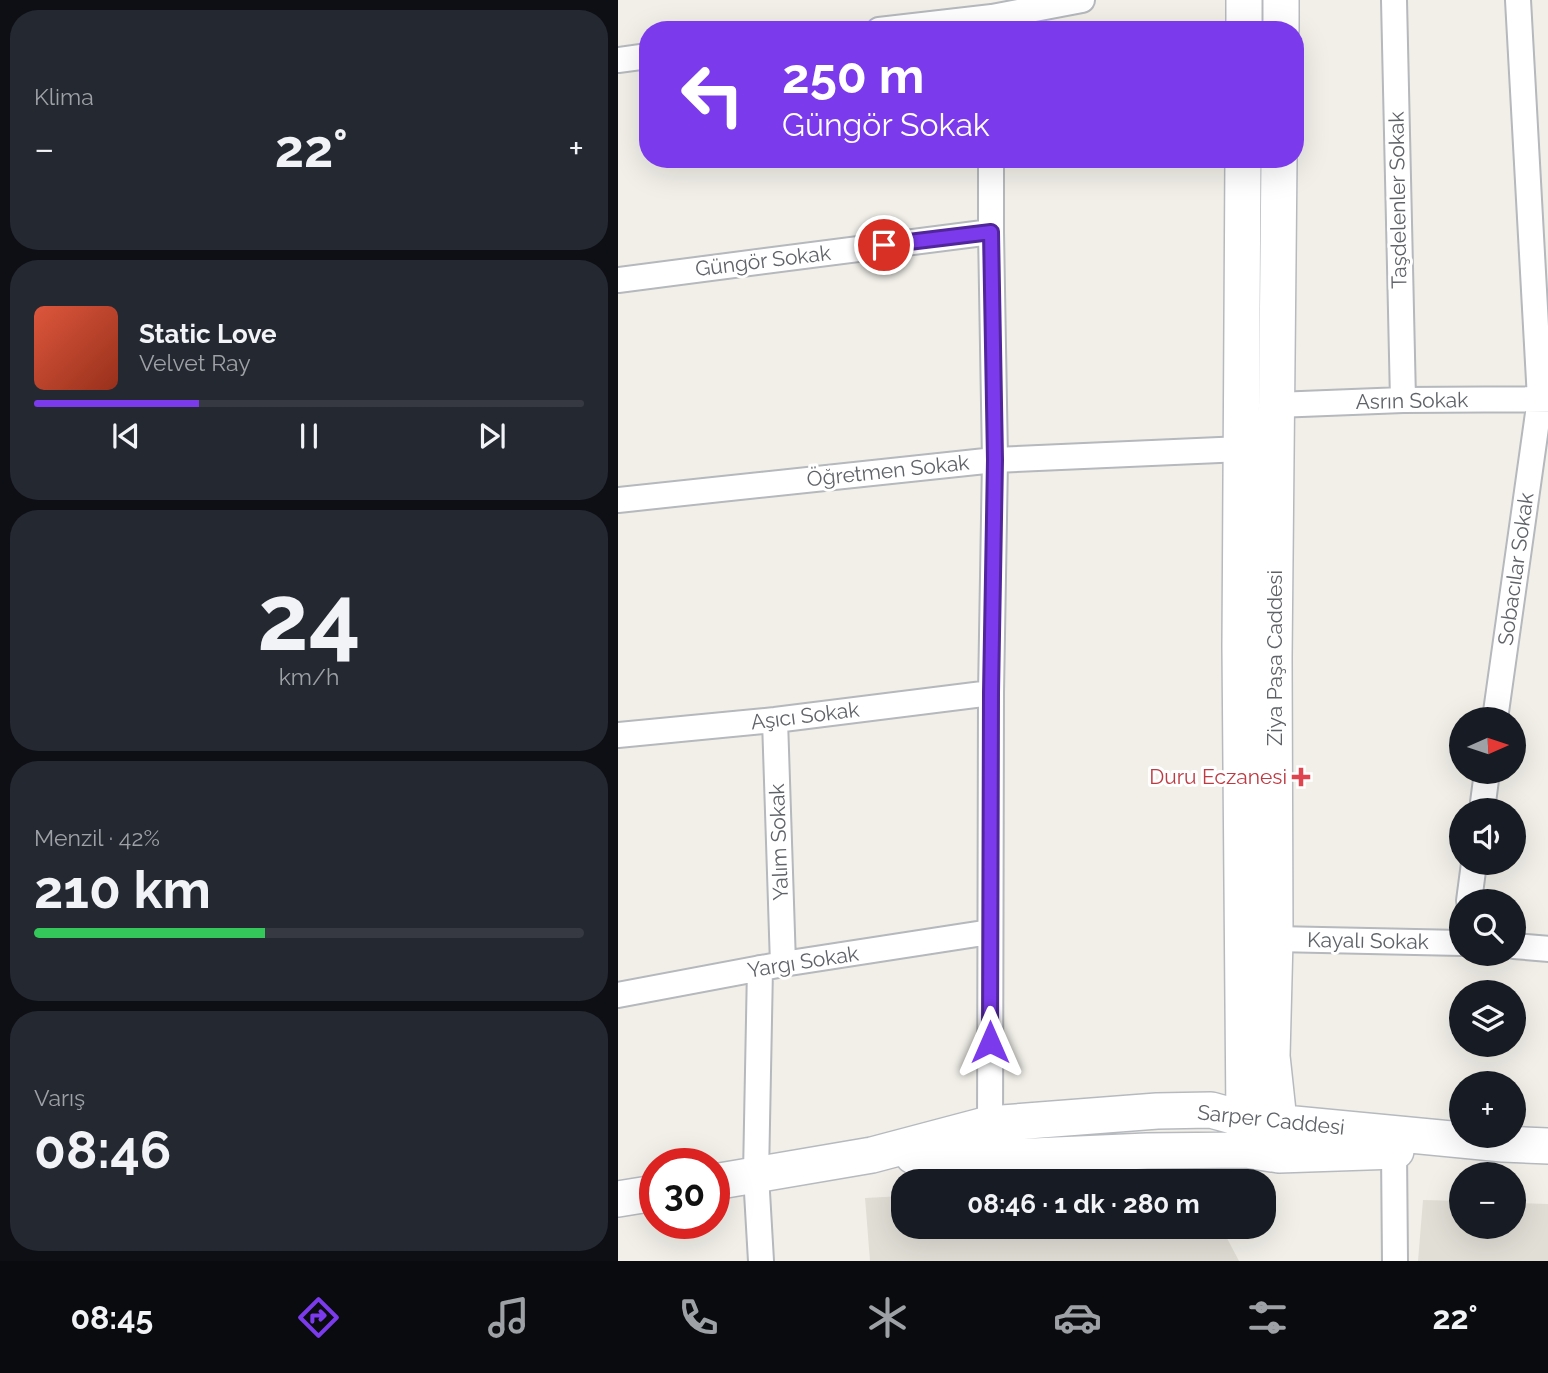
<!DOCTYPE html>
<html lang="tr">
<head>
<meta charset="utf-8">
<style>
	:root { --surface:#171b24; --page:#242831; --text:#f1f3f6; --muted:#9ea1a6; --line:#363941; --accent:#7c3aed }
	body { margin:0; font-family:Raleway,sans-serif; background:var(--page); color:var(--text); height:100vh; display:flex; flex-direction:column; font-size:26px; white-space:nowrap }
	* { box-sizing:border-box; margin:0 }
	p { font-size:23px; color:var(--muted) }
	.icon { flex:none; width:38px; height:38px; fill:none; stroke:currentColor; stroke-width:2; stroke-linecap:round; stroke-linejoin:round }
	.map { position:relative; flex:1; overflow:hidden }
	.side { display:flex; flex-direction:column; gap:10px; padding:10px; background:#0d0f14; width:618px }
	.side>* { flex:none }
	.guide { position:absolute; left:21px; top:21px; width:665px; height:147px; border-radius:28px; box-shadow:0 7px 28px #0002; background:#7c3aed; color:#fff; overflow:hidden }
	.needle { width:46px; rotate:87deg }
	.controls { position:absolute; left:831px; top:707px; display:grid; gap:14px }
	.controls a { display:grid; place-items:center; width:77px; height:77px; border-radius:50%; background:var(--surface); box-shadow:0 7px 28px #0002; font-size:35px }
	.speed { position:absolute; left:21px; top:1148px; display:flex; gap:14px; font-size:35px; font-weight:700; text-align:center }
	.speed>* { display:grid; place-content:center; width:91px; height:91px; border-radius:50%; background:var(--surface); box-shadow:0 7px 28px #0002; line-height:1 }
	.speed .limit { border:10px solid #d22; background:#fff; color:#111 }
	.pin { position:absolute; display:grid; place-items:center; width:60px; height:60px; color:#fff; margin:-30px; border:4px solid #fff; border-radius:50%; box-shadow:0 2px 7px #0007 }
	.me { position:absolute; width:77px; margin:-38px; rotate:0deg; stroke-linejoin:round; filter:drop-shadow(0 0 5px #0008) }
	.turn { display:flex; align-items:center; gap:24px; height:147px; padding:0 28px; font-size:32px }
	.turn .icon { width:91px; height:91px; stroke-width:2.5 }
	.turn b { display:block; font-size:49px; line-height:60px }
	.big { font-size:52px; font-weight:700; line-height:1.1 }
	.side .widget { flex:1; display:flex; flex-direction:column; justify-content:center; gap:10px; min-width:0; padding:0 24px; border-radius:28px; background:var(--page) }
	.side .dial { align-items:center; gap:0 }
	.dial b { font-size:91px; line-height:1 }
	.song { display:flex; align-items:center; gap:21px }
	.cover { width:84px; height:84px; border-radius:10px; background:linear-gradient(135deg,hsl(10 70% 55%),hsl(10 70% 35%)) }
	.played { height:7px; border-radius:4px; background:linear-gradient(90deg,var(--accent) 30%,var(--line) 30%) }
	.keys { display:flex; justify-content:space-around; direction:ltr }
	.heat { display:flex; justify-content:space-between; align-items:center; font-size:38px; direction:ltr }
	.charge { height:10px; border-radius:5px; background:linear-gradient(90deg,#34c759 42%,var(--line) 0) }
	.trip { position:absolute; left:273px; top:1169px; width:385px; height:70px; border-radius:28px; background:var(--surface); box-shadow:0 7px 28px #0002; font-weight:700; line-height:70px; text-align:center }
	.menu { display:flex; height:112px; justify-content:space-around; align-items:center; background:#090b0e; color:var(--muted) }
	.menu .icon { width:49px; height:49px }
	.menu .selected { color:var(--accent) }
	.menu b { font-size:32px; color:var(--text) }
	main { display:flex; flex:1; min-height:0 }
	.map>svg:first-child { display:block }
	.education { fill:#e1ded6 }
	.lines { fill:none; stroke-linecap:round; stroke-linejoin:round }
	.street-casing { stroke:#b5b8bc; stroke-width:28 }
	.secondary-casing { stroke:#b6babf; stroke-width:38 }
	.street { stroke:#fff; stroke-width:24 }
	.secondary { stroke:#fff; stroke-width:35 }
	.route-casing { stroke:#51269a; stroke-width:18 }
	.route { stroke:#7c3aed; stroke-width:12 }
	.health-dot { fill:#e0444e; stroke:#fff; stroke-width:2.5 }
	.labels { text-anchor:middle; stroke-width:6; stroke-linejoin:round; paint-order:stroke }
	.street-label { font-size:21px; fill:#5f6368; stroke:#fff }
	.health-label { font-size:21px; fill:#be3a42; stroke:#fff; text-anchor:end }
</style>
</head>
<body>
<main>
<section class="side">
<div class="widget"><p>Klima</p>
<div class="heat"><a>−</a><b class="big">22°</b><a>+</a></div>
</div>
<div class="widget">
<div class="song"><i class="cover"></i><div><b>Static Love</b><p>Velvet Ray</p></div></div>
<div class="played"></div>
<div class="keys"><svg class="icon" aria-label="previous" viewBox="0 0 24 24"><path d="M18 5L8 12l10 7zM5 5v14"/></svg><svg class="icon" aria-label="pause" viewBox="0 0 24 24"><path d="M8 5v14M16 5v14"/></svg><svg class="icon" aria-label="next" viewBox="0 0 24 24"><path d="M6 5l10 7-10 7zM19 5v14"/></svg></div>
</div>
<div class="widget dial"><b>24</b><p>km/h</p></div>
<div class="widget"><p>Menzil · 42%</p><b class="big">210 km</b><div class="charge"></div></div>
<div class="widget"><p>Varış</p><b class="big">08:46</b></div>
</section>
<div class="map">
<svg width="931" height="1261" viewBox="0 0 931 1261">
	<rect width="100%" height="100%" fill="#f1efe8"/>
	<!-- education -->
	<path class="education" d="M285,1196V1227H603L621,1261H252L247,1198Z
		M805,1200L843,1201L844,1227H896V1203L930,1204V1261H800Z"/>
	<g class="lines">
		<!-- street casing -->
		<g class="street-casing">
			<path id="street" d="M776,0L785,400
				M261,30L374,17L464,0
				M0,60L30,56
				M0,280L373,232
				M658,405L785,400L931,399
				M0,500L377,460L624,449
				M877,719L922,399L900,0
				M157,720L165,964
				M0,735L157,720L373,693
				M864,810L869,772
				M851,901L856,863
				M657,939L844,943
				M896,946L931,949
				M142,968L138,1175L143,1261
				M0,995L165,964L372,932
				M372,1138L373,693L377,460L373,232V159
				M776,1151L777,1261"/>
		</g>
		<!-- secondary casing -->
		<g class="secondary-casing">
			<path id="secondary" d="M626,30V0
				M663,30V0
				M625,159L622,647L626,1119L628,1150
				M661,159L656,657L657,939L654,1056L661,1121V1155
				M295,1156L372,1158L529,1151L628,1150L661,1155L778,1151
				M96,1182L254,1155L371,1124L539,1111L593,1110L626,1119L885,1144L931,1146
				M0,1199L37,1193"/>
		</g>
		<!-- street -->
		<use href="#street" class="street"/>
		<!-- secondary -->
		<use href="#secondary" class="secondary"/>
	</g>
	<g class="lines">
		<!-- route casing -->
		<g class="route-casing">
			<path id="route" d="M266,245L373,232L377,460L373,693L372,1042"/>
		</g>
		<!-- route -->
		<use href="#route" class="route"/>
	</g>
	<!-- markers -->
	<path class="health-dot" d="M679.5 766.5h7v7h7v7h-7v7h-7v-7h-7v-7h7z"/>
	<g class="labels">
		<!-- street labels -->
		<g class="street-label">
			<text transform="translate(780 200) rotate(-91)" y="7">Taşdelenler Sokak</text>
			<text transform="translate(145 261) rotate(-7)" y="7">Güngör Sokak</text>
			<text transform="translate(794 401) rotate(-1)" y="7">Asrın Sokak</text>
			<text transform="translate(270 471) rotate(-6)" y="7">Öğretmen Sokak</text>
			<text transform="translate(898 569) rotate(-82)" y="7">Sobacılar Sokak</text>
			<text transform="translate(657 658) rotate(-90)" y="7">Ziya Paşa Caddesi</text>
			<text transform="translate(187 716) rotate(-7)" y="7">Aşıcı Sokak</text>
			<text transform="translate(161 842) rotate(-92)" y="7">Yalım Sokak</text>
			<text transform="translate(750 941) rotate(1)" y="7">Kayalı Sokak</text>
			<text transform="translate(185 962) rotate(-9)" y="7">Yargı Sokak</text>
			<text transform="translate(653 1120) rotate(6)" y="7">Sarper Caddesi</text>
		</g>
		<!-- health labels -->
		<g class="health-label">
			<text x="669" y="784">Duru Eczanesi</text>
		</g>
	</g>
</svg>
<div class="controls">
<a><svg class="needle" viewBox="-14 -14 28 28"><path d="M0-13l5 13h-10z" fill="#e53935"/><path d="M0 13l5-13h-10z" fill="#9ea1a6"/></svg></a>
<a><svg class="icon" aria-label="sound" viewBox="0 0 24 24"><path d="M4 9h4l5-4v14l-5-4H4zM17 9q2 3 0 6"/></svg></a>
<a><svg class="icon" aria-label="search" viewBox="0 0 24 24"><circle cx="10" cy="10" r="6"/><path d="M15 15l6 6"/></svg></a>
<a><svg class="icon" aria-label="layers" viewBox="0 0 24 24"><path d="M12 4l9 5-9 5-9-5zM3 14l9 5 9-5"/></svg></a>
<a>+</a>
<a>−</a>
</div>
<div class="speed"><div class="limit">30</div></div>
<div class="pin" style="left:266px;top:245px;background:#d93025"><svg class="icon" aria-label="arrive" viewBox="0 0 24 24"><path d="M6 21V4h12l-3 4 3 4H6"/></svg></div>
<svg class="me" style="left:372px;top:1042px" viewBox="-20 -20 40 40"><path d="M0-17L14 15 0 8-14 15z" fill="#7c3aed" stroke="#fff" stroke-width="4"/></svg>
<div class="trip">08:46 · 1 dk · 280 m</div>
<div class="guide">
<div class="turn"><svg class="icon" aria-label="left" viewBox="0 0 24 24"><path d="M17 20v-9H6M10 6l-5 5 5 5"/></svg><div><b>250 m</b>Güngör Sokak</div></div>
</div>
</div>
</main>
<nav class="menu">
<b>08:45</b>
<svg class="icon selected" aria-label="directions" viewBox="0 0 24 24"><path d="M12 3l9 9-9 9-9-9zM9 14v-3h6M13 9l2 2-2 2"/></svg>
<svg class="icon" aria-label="music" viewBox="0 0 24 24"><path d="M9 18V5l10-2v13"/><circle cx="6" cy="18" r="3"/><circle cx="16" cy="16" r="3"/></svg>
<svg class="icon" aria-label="phone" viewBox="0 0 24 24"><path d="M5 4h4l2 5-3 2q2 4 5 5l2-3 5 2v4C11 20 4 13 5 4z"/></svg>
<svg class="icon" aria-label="climate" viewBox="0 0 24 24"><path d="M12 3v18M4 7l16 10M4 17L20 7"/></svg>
<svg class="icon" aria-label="car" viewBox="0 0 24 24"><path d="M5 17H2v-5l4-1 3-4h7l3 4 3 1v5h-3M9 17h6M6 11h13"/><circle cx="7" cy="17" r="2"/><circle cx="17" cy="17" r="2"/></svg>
<svg class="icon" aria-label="filters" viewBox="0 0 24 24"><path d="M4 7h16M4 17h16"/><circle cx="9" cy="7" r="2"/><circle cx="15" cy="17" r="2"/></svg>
<b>22°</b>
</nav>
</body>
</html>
